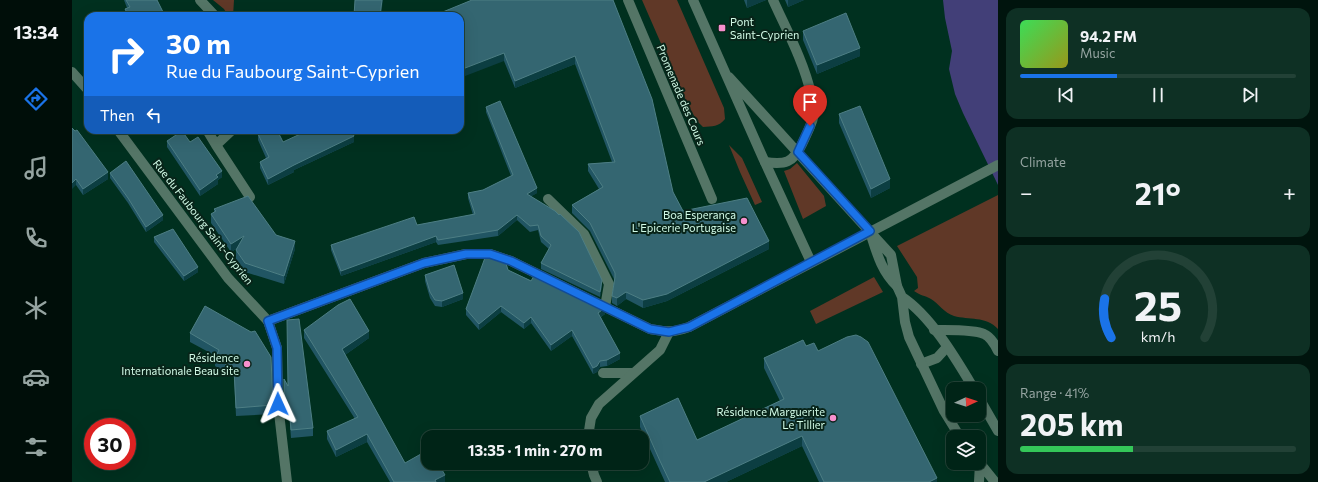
<!DOCTYPE html>
<html lang="en">
<head>
<meta charset="utf-8">
<style>
	:root { --surface:#002417; --page:#0e3024; --text:#f1f3f6; --muted:#95a4a1; --line:#224136; --accent:#1a73e8 }
	body { margin:0; font-family:Commissioner,sans-serif; background:var(--page); color:var(--text); height:100vh; display:flex; flex-direction:column; font-size:15px; white-space:nowrap }
	* { box-sizing:border-box; margin:0 }
	p { font-size:13px; color:var(--muted) }
	.icon { flex:none; width:22px; height:22px; fill:none; stroke:currentColor; stroke-width:2; stroke-linecap:round; stroke-linejoin:round }
	.map { position:relative; flex:1; overflow:hidden }
	.panel { display:flex; flex-direction:column; gap:8px; padding:8px; background:#00140d; width:320px }
	.panel>* { flex:none }
	.banner { position:absolute; left:12px; top:12px; width:380px; height:122px; border-radius:12px; box-shadow:0 4px 16px #0002,0 0 0 1px var(--line); background:#1a73e8; color:#fff; overflow:hidden }
	.needle { width:26px; rotate:87deg }
	.fabs { position:absolute; left:874px; top:382px; display:grid; gap:8px }
	.fabs a { display:grid; place-items:center; width:40px; height:40px; border-radius:8px; background:var(--surface); box-shadow:0 4px 16px #0002,0 0 0 1px var(--line); font-size:20px }
	.speed { position:absolute; left:12px; top:418px; display:flex; gap:8px; font-size:20px; font-weight:700; text-align:center }
	.speed>* { display:grid; place-content:center; width:52px; height:52px; border-radius:50%; background:var(--surface); box-shadow:0 4px 16px #0002,0 0 0 1px var(--line); line-height:1 }
	.speed .limit { border:6px solid #d22; background:#fff; color:#111 }
	.pin { position:absolute; display:grid; place-items:center; width:34px; height:34px; color:#fff; margin:-41px -17px; border-radius:50% 50% 50% 0; rotate:-45deg; box-shadow:0 0 4px #0007 }
	.pin .icon { rotate:45deg }
	.me { position:absolute; width:44px; margin:-22px; rotate:359deg; stroke-linejoin:round; filter:drop-shadow(0 0 3px #0008) }
	.turn { display:flex; align-items:center; gap:14px; height:84px; padding:0 16px; font-size:18px }
	.turn .icon { width:52px; height:52px; stroke-width:2.5 }
	.turn b { display:block; font-size:28px; line-height:34px }
	.then { display:flex; align-items:center; height:38px; padding:0 16px; background:#0003; gap:8px; font-size:15px }
	.big { font-size:30px; font-weight:700; line-height:1.1 }
	.panel .card { flex:1; display:flex; flex-direction:column; justify-content:center; gap:6px; min-width:0; padding:0 14px; border-radius:12px; background:var(--page) }
	.panel .dial { align-items:center; gap:0 }
	.dial svg { height:104px; overflow:visible; fill:none; stroke:var(--line); stroke-width:7; stroke-linecap:round; text-anchor:middle }
	.dial text { fill:var(--text); stroke:none }
	.song { display:flex; align-items:center; gap:12px }
	.cover { width:48px; height:48px; border-radius:6px; background:linear-gradient(135deg,hsl(130 70% 55%),hsl(60 70% 35%)) }
	.played { height:4px; border-radius:2px; background:linear-gradient(90deg,var(--accent) 35%,var(--line) 35%) }
	.keys { display:flex; justify-content:space-around; direction:ltr }
	.heat { display:flex; justify-content:space-between; align-items:center; font-size:22px; direction:ltr }
	.charge { height:6px; border-radius:3px; background:linear-gradient(90deg,#34c759 41%,var(--line) 0) }
	.trip { position:absolute; left:349px; top:430px; width:228px; height:40px; border-radius:12px; background:var(--surface); box-shadow:0 4px 16px #0002,0 0 0 1px var(--line); font-weight:700; line-height:40px; text-align:center }
	main { display:flex; flex:1; min-height:0 }
	.tab-bar { display:flex; flex-direction:column; width:72px; justify-content:space-around; align-items:center; background:#000e09; color:var(--muted) }
	.tab-bar .icon { width:28px; height:28px }
	.tab-bar .active { color:var(--accent) }
	.tab-bar b { font-size:18px; color:var(--text) }
	.map>svg:first-child { display:block }
	.green { fill:#603827 }
	.water { fill:#423f78 }
	.lines { fill:none; stroke-linecap:round; stroke-linejoin:round }
	.service { stroke:#547566; stroke-width:10 }
	.minor { stroke:#547566; stroke-width:10 }
	.tertiary { stroke:#547566; stroke-width:10 }
	.wall { fill:#215563 }
	.shaded-wall { fill:#0c3e42 }
	.building { fill:#346671; stroke:#4d7e84 }
	.route-casing { stroke:#114b97; stroke-width:10 }
	.route { stroke:#1a73e8; stroke-width:7 }
	.poi-dot { fill:#f790ce; stroke:#082419; stroke-width:1.5 }
	.labels { text-anchor:middle; stroke-width:4; stroke-linejoin:round; paint-order:stroke }
	.poi-label { font-size:11px; fill:#d2fbe7; stroke:#082419; text-anchor:end }
	.street-label { font-size:11px; fill:#d2fbe7; stroke:#082419 }
</style>
</head>
<body>
<main>
<nav class="tab-bar">
<b>13:34</b>
<svg class="icon active" aria-label="directions" viewBox="0 0 24 24"><path d="M12 3l9 9-9 9-9-9zM9 14v-3h6M13 9l2 2-2 2"/></svg>
<svg class="icon" aria-label="music" viewBox="0 0 24 24"><path d="M9 18V5l10-2v13"/><circle cx="6" cy="18" r="3"/><circle cx="16" cy="16" r="3"/></svg>
<svg class="icon" aria-label="phone" viewBox="0 0 24 24"><path d="M5 4h4l2 5-3 2q2 4 5 5l2-3 5 2v4C11 20 4 13 5 4z"/></svg>
<svg class="icon" aria-label="climate" viewBox="0 0 24 24"><path d="M12 3v18M4 7l16 10M4 17L20 7"/></svg>
<svg class="icon" aria-label="car" viewBox="0 0 24 24"><path d="M5 17H2v-5l4-1 3-4h7l3 4 3 1v5h-3M9 17h6M6 11h13"/><circle cx="7" cy="17" r="2"/><circle cx="17" cy="17" r="2"/></svg>
<svg class="icon" aria-label="filters" viewBox="0 0 24 24"><path d="M4 7h16M4 17h16"/><circle cx="9" cy="7" r="2"/><circle cx="15" cy="17" r="2"/></svg>
</nav>
<div class="map">
<svg width="926" height="482" viewBox="0 0 926 482">
	<rect width="100%" height="100%" fill="#00301f"/>
	<!-- green -->
	<path class="green" d="M141,0H162L161,16H156L152,9Z
		M570,0H605L652,108L653,119C647,127 640,126 631,127L625,121L615,103Z
		M657,145L670,158L690,202L683,205L668,172Z
		M725,163L752,196L754,206L731,219L712,171L718,169Z
		M926,195V329C914,316 897,320 882,316C872,313 867,304 859,299C852,295 849,296 842,291L846,288L845,277L825,246Z
		M802,277L811,292L744,324L738,311Z"/>
	<!-- water -->
	<path class="water" d="M871,0H926V185L891,113L883,94L877,69L880,51L873,18Z"/>
	<g class="lines">
		<!-- service -->
		<path class="service" d="M476,199L512,234L537,284L533,307
			M797,231L819,255L825,286
			M799,235C805,254 810,272 825,286
			M862,330C875,330 902,329 912,334C919,337 923,345 926,351
			M849,364L865,358L875,347
			M531,373H561"/>
		<!-- minor -->
		<path class="minor" d="M128,0L143,16
			M556,0L640,199
			M135,130L144,145
			M160,130L144,145L178,197
			M693,162C713,165 721,163 730,144C735,133 742,121 743,109C743,105 741,99 739,94C732,62 715,31 701,0
			M825,286L830,297L833,322L837,337L872,411L888,437
			M830,297C859,316 884,359 902,389
			M196,321L205,348L206,404L215,482
			M907,398L926,431
			M516,437L519,418L527,404L588,350L597,332
			M907,462L923,482
			M519,463L522,475L525,482
			M907,482L908,463"/>
		<!-- tertiary -->
		<path class="tertiary" d="M621,0L691,158L739,262
			M0,72L16,90
			M657,77L797,231
			M46,130L156,278L196,321L352,263L394,254H418L439,261L578,329C596,332 599,333 617,327L926,165"/>
	</g>
	<!-- wall -->
	<path class="wall" d="M52,0H85L93,16H54L53,9L55,8Z
		M541,0L601,192L611,211L697,249L595,301L571,308L554,299L545,306L540,303V296L543,281L518,231L500,213V205L527,189L516,171V164L540,162L503,64L443,88L432,61L388,16Z
		M672,0H694L675,8Z
		M713,0H732L716,7Z
		M731,31L788,56L745,74L731,40Z
		M16,49V57L15,56V50Z
		M414,107L465,193L459,196L530,285L528,297L469,269V263L477,249L469,242L466,230L458,232L445,220L426,236L366,245L364,242L269,276L259,250V245L345,225L401,215L396,198V193L411,190L439,176L414,112Z
		M767,114L818,188L799,198L767,123Z
		M0,128L36,179L11,195L4,185Z
		M186,134L211,142H282L222,170V172L196,185L188,168V162L194,158L186,140Z
		M95,141L118,142L150,177L146,180V184L128,196L95,147Z
		M38,173L91,220L74,232L56,203L38,178Z
		M142,209L204,235L223,249L212,284L173,272L164,259V249L159,252L139,223V214L142,212Z
		M82,237L126,272L112,281L82,242Z
		M436,270L533,314L529,317L548,359L535,366L528,367L525,372L521,374L500,336L479,351L459,323L452,329L429,312L407,330L394,315V309Z
		M353,275L391,299L370,307L363,306L358,298L353,281Z
		M133,306L201,405V414L164,416L162,377L143,366V358L144,356L118,342V333Z
		M232,330L297,338L273,355L333,463L373,482H318L295,442L264,457L255,439V431L283,419L232,338Z
		M734,346L746,351L865,482H747L730,446L654,482H593L568,427V416L625,440L708,401L692,368V358Z
		M212,379L241,428V436L219,438L217,413H214L212,404Z"/>
	<!-- shaded-wall -->
	<path class="shaded-wall" d="M310,0H311L309,16H308Z
		M675,0H694L675,8Z
		M716,0H732L716,7Z
		M788,48V56L745,74V65Z
		M432,53V61L388,78V70Z
		M503,56V64L443,88V81Z
		M282,136V142L222,170V172L196,185V179L222,165Z
		M150,171V177L146,180V184L128,196V190L144,175Z
		M36,172V179L11,195V189Z
		M4,179V185L0,189V183Z
		M818,179V188L799,198V189Z
		M465,188V193L455,199V194Z
		M91,215V220L74,232V227Z
		M445,215V220L426,236V230Z
		M172,236V244L159,252V244Z
		M364,236V242L269,276V271Z
		M223,241V249L212,284V276Z
		M697,241V249L595,301L571,308V300Z
		M126,267V272L112,281V276Z
		M530,280V285L528,297V292Z
		M554,292V299L545,306V298Z
		M391,293V299L370,307V301Z
		M429,306V312L407,330V324Z
		M533,308V314L526,319V313Z
		M459,317V323L452,329V323Z
		M500,330V336L479,351V345Z
		M297,331V338L270,357V349Z
		M548,353V359L535,366V360Z
		M528,361V367L525,372L521,374V368Z
		M295,434V442L264,457V450Z
		M730,436V446L654,482H632Z
		M373,475V482H363V480Z
		M865,478V482H857Z"/>
	<!-- building -->
	<path class="building" d="M54,0H85L93,16H57L53,9L58,7Z
		M283,0H310L308,16H282Z
		M400,0H541L580,99L601,192L611,211L675,198L697,241L595,294L571,300L554,292L545,298L540,296L543,277V273L518,223L500,205L531,187L516,164L543,162L503,56L443,81L432,53L388,70V16H361Z
		M774,13L788,48L745,65L731,31Z
		M428,101L465,188L455,194L483,211L487,215L488,214L507,232L530,280L528,292L469,263L479,245L469,236L466,225L458,226L445,215L426,230L366,240L364,236L269,271L259,245L342,217L345,225L403,214L396,193L411,190L441,175L414,107Z
		M788,106L818,179L799,189L767,114Z
		M0,128L3,131L5,130L36,172L11,189L4,179L0,183Z
		M194,130H205L211,142L237,130H279L282,136L222,165L196,179L188,162L197,157L186,134Z
		M110,131L118,142L126,137L150,171L144,175L146,177L128,190L95,141Z
		M54,161L91,215L74,227L56,198L38,173Z
		M176,196L204,235L223,241L212,276L173,263L164,250L172,236L159,244L139,214L144,211L142,209Z
		M101,229L126,267L112,276L82,237Z
		M414,255L433,260L436,270L459,281L463,274L533,308L526,313L548,353L535,360L528,361L525,366L521,368L500,330L479,345L459,317L452,323L429,306L407,324L394,309Z
		M382,265L391,293L370,301L363,300L358,292L353,275Z
		M278,299L297,331L270,349L333,463L356,450V463H366L373,475L363,480L364,482H322L295,434L264,450L255,431L286,417L232,330L266,305Z
		M133,306L179,332L183,331L199,357L201,405L164,408L162,369L143,358L147,350L118,333Z
		M227,319L241,428L219,430L217,405H214L212,396V379L216,386L215,320Z
		M784,335L789,337L796,342L865,478L857,482H752L730,436L632,482H598L588,461L568,416L606,398L625,440L712,399L692,358L731,340L734,346L742,343L746,351L775,337Z"/>
	<g class="lines">
		<!-- route casing -->
		<g class="route-casing">
			<path id="route" d="M206,404L205,348L196,321L352,263L394,254H418L439,261L578,329L597,332L617,327L798,231L726,152L738,126"/>
		</g>
		<!-- route -->
		<use href="#route" class="route"/>
	</g>
	<!-- markers -->
	<g class="poi-dot">
		<rect x="646" y="24" width="8" height="8" rx="2"/>
		<circle cx="672" cy="221" r="4"/>
		<circle cx="175" cy="364" r="4"/>
		<circle cx="761" cy="418" r="4"/>
	</g>
	<g class="labels">
		<!-- poi labels -->
		<g class="poi-label">
			<text x="658" y="26" text-anchor="start">Pont<tspan x="658" dy="13">Saint-Cyprien</tspan></text>
			<text x="664" y="219">Boa Esperança<tspan x="664" dy="13">L'Epicerie Portugaise</tspan></text>
			<text x="167" y="362">Résidence<tspan x="167" dy="13">Internationale Beau site</tspan></text>
			<text x="753" y="416">Résidence Marguerite<tspan x="753" dy="13">Le Tillier</tspan></text>
		</g>
		<!-- street labels -->
		<g class="street-label">
			<text transform="translate(609 95) rotate(67)" y="4">Promenade des Cours</text>
			<text transform="translate(131 222) rotate(52)" y="4">Rue du Faubourg Saint-Cyprien</text>
		</g>
	</g>
</svg>
<div class="fabs">
<a><svg class="needle" viewBox="-14 -14 28 28"><path d="M0-13l5 13h-10z" fill="#e53935"/><path d="M0 13l5-13h-10z" fill="#95a4a1"/></svg></a>
<a><svg class="icon" aria-label="layers" viewBox="0 0 24 24"><path d="M12 4l9 5-9 5-9-5zM3 14l9 5 9-5"/></svg></a>
</div>
<div class="speed"><div class="limit">30</div></div>
<div class="pin" style="left:738px;top:126px;background:#d93025"><svg class="icon" aria-label="arrive" viewBox="0 0 24 24"><path d="M6 21V4h12l-3 4 3 4H6"/></svg></div>
<svg class="me" style="left:206px;top:404px" viewBox="-20 -20 40 40"><path d="M0-17L14 15 0 8-14 15z" fill="#1a73e8" stroke="#fff" stroke-width="4"/></svg>
<div class="trip">13:35 · 1 min · 270 m</div>
<div class="banner">
<div class="turn"><svg class="icon" aria-label="right" viewBox="0 0 24 24"><path d="M7 20v-9h11M14 6l5 5-5 5"/></svg><div><b>30 m</b>Rue du Faubourg Saint-Cyprien</div></div>
<div class="then">Then<svg class="icon" aria-label="left" viewBox="0 0 24 24"><path d="M17 20v-9H6M10 6l-5 5 5 5"/></svg></div>
</div>
</div>
<section class="panel">
<div class="card">
<div class="song"><i class="cover"></i><div><b>94.2 FM</b><p>Music</p></div></div>
<div class="played"></div>
<div class="keys"><svg class="icon" aria-label="previous" viewBox="0 0 24 24"><path d="M18 5L8 12l10 7zM5 5v14"/></svg><svg class="icon" aria-label="pause" viewBox="0 0 24 24"><path d="M8 5v14M16 5v14"/></svg><svg class="icon" aria-label="next" viewBox="0 0 24 24"><path d="M6 5l10 7-10 7zM19 5v14"/></svg></div>
</div>
<div class="card"><p>Climate</p>
<div class="heat"><a>−</a><b class="big">21°</b><a>+</a></div>
</div>
<div class="card dial"><svg viewBox="0 0 100 80">
<path d="M14 69A42 42 0 1 1 86 69"/>
<path d="M14 69A42 42 0 0 1 9 39" stroke="#1a73e8"/>
<text x="50" y="56" font-size="32" font-weight="700">25</text>
<text x="50" y="72" font-size="11">km/h</text>
</svg></div>
<div class="card"><p>Range · 41%</p><b class="big">205 km</b><div class="charge"></div></div>
</section>
</main>
</body>
</html>
